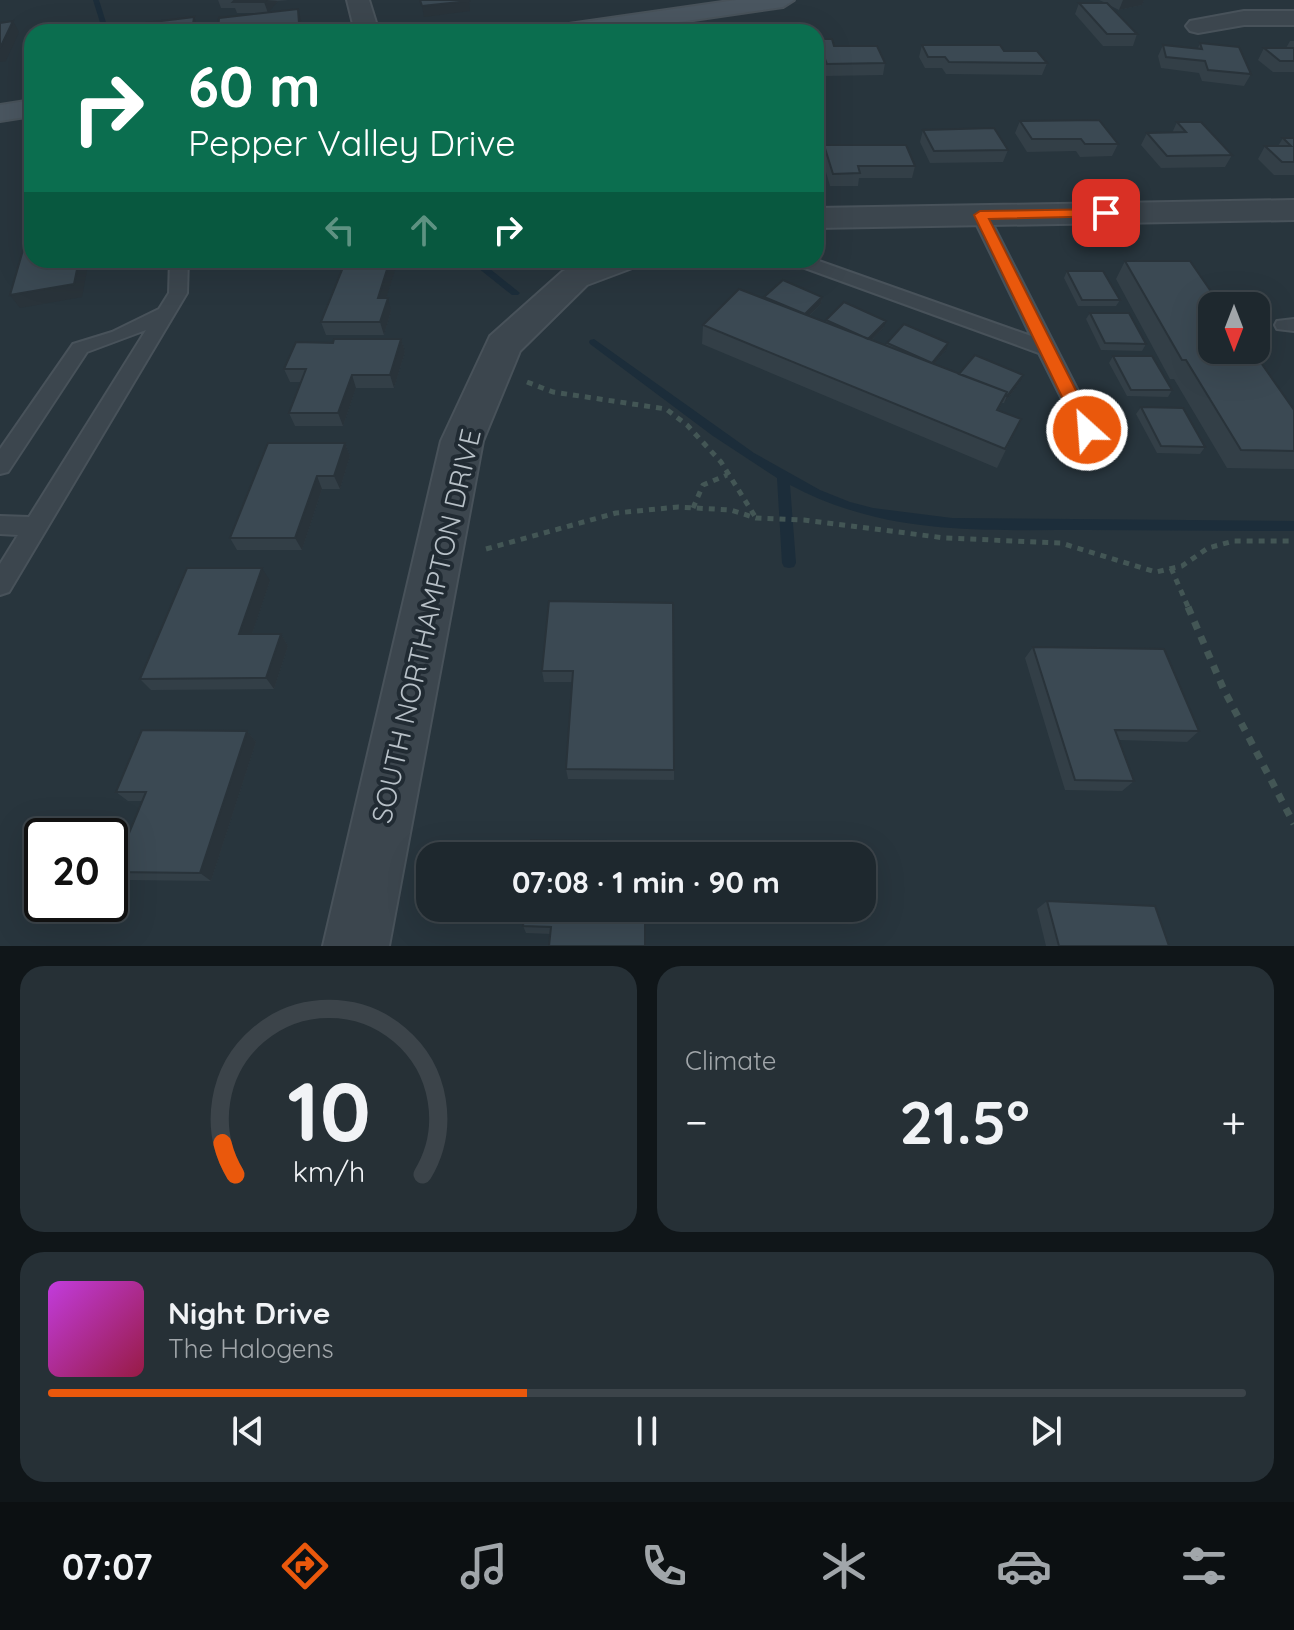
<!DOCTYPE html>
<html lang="en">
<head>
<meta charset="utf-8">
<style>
	:root { --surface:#1e282e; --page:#263036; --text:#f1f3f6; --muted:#a1a6aa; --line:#3c444a; --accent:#ea580c }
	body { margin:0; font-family:Quicksand,sans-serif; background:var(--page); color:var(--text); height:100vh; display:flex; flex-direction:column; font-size:30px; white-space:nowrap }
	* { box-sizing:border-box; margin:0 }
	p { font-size:26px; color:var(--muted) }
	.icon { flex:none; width:44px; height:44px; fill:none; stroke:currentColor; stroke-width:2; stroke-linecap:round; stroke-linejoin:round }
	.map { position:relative; height:946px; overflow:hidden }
	.details { display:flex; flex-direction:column; gap:20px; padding:20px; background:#101619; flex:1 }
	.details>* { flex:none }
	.hud { position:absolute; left:24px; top:24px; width:800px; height:244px; border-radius:24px; box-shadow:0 8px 32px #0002,0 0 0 2px var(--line); background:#0b6e4f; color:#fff; overflow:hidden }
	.needle { width:52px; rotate:180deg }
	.tools { position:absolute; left:1198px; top:292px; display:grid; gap:16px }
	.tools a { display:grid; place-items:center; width:72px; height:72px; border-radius:16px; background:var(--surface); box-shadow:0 8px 32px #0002,0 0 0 2px var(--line); font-size:40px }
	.speed { position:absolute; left:24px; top:818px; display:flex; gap:16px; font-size:40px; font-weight:700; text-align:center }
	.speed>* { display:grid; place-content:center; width:104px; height:104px; border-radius:50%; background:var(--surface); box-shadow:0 8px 32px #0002,0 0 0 2px var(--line); line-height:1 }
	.speed .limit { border:4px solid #111; border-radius:12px; background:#fff; color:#111 }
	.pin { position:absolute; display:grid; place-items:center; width:68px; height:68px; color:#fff; margin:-34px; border-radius:16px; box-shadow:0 4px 12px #0006 }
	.me { position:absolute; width:88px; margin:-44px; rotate:334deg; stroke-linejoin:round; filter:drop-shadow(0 0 6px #0008) }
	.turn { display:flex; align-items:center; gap:28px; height:168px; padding:0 32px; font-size:36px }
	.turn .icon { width:104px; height:104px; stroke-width:2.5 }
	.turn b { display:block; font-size:56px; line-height:68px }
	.lanes { display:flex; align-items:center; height:76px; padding:0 32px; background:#0003; justify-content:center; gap:40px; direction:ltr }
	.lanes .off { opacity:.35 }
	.big { font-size:60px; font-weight:800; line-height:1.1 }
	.details .tile { flex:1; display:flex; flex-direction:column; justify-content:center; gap:12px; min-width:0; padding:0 28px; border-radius:24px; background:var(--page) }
	.details .dial { align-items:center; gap:0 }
	.dial svg { height:208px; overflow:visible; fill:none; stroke:var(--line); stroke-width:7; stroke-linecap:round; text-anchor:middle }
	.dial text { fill:var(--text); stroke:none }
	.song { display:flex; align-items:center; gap:24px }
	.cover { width:96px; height:96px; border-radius:12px; background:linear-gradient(135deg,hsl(290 70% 55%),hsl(340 70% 35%)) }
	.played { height:8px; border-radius:4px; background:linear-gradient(90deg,var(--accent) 40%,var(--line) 40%) }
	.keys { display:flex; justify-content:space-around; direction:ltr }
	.heat { display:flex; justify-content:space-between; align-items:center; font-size:44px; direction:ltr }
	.details .tiles { flex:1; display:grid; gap:20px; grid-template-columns:1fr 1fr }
	.tile:last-child { grid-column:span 2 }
	.trip { position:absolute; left:416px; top:842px; width:460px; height:80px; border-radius:24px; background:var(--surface); box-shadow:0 8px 32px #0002,0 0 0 2px var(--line); font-weight:800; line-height:80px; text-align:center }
	.tabs { display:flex; height:128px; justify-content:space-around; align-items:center; background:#0c1012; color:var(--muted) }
	.tabs .icon { width:56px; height:56px }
	.tabs .current { color:var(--accent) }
	.tabs b { font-size:36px; color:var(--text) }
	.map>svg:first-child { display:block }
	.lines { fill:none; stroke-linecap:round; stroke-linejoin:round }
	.stream { fill:#1c2d3a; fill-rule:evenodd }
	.service-casing { stroke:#48525a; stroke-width:4 }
	.minor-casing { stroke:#48525a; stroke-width:4 }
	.secondary-casing { stroke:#48525a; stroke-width:4 }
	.path-far1 { stroke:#435655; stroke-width:5; stroke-dasharray:6 6; stroke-linecap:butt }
	.path { stroke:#435655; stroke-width:7; stroke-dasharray:8 8; stroke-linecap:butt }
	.service { fill:#3c464e; fill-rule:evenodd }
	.minor { fill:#3c464e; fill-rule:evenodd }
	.secondary { fill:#4a5660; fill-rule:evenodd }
	.wall { fill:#333f47 }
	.shaded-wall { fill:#29333a }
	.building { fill:#3b4953; stroke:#29333a; stroke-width:2 }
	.route { fill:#ea580c; stroke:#983908; stroke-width:2 }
	.labels { text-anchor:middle; stroke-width:8; stroke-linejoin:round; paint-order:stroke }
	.street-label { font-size:28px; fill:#b8c1c8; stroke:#212b33 }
</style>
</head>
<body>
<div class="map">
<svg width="1294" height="946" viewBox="0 0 1294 946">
	<rect width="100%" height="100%" fill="#28353d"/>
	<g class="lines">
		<!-- stream -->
		<path class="stream" d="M93,0H99L109,32H103Z
			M468,260H479L520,293L518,295H512Z
			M594,339L754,453L820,490L850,502L873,508L952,518L1294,521V531C1225,531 1156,530 1087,530C981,530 886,536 790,485L796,563L794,567L789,568L784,567L782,563L777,478L713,436L590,344L589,342L590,340Z"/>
		<!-- service casing -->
		<g class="service-casing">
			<path id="service" d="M980,210L988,215L1098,430L1094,435H1080L1039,353L794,264L791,260H816L1031,336L972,215Z
				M170,260H188L187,293L9,592L0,595V564L18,535L0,534V516L29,517L146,330L87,352L8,472L0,474V449L73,344L112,332L159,309L169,293Z
				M1294,319V331L1277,329L1275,325L1277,321Z"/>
		</g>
		<!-- minor casing -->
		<g class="minor-casing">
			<path id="minor" d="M347,0H369L379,32H355Z
				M1244,11H1294V25H1244L1198,33L1190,31L1186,26L1190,21Z
				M1294,200V220L816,228V208Z
				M591,260H640L635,267L587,285L520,351L483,441L389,946H323L441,441L490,336L563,271Z"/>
		</g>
		<!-- secondary casing -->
		<g class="secondary-casing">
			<path id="secondary" d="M736,0H794L783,7L611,32H550L554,27L562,25Z
				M32,100V116L0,121V105Z"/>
		</g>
		<!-- path-far1 -->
		<path class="path-far1" d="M527,382L553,392L666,409L687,425L721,462L756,518
			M693,508L703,485L727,475
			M486,549L616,513L678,507L731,510L756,518L804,520L945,538L1061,543L1156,572L1182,566L1208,548L1234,541H1294
			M1171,568L1189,609"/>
		<!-- path -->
		<path class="path" d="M1188,607L1224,690L1294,824"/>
		<!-- service -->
		<use href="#service" class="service"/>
		<!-- minor -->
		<use href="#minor" class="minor"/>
		<!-- secondary -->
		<use href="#secondary" class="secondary"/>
	</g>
	<!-- wall -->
	<path class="wall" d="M218,0H289L278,1L268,12L301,20L303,32H218L260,13H237L235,8H221Z
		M1099,0H1144L1142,5L1119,10L1109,5L1137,34L1133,46H1103L1075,14L1079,3H1106Z
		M816,39L885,63L883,75L825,76L821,62H816Z
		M1290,41H1294V72H1273L1258,60L1264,48H1286Z
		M1200,43L1251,74L1244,86L1202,81L1199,73L1161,68L1158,56L1163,45L1198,48Z
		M922,45L1004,51L1047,63L1042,75L946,74L942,68H925L919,57Z
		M1020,121L1118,144L1112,156L1080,157L1076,151L1027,152L1015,133Z
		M1177,122L1232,155L1225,167L1161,168L1141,145L1147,133H1172Z
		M923,130L1008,150L1003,162L930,163L920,142Z
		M1283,138H1294V175H1274L1258,159L1265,146H1278Z
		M824,145L915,166L912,178H859L858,186H830L822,158Z
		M346,260H398L386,298L391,311L384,335H326L321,322Z
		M1125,261L1294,410V469L1227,468L1174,379H1170L1116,279Z
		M1067,271L1120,300L1116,306H1078L1064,278Z
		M764,297H822L821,304L809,316L826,322V320L884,327L872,340L886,345L887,343L946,350L934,364L959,374L1020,382L1004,403H1002L998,410L1021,419L997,468L702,344L703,325L764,298Z
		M1090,313L1146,344L1142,351L1101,350L1086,319Z
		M401,339L405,352L394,388H356L343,426H295L289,413L301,382H290L284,369L333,343Z
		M1113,356L1172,390L1168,397L1127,396L1109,363Z
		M1141,407L1205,447L1200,454L1157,453L1136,414Z
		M345,443L350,456L340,489H322L302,550H237L230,538Z
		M270,581L252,634H281L288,646L274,689L151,690L140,679Z
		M549,601L674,770V780L568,779L566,769L573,682H544L542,671Z
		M1033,647L1199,731L1187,742L1119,740L1134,781L1122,791L1065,790L1025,658Z
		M247,731L256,742L211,881L127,880L113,872L142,801H128L116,792Z
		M1047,901L1169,946H1046L1037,909Z
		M525,908H682V912H645L550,934L526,933L523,926Z"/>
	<!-- shaded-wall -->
	<path class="shaded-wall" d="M266,0L278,1L268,13L264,2Z
		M1123,0H1144L1142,5L1119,10Z
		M469,1L470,11L424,17L422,6Z
		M298,9L301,20L303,32H218Z
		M194,17L198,28L197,32H192Z
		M13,21L19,32L6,61L0,62V48Z
		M79,260H89L82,297L20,308L10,295Z
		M390,260L398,261L382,311L378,298Z
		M822,297L821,304L802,322L804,315Z
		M388,298L391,311L384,335L380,322Z
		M886,321L884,327L866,346L868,339Z
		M401,339L405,352L394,388L390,375Z
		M948,343L946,350L929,370L931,363Z
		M352,375L356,388L343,426L338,413Z
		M1023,375L1020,382L1004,403L1007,396Z
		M345,443L350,456L340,489L334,476Z
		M317,476L322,489L302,550L295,538Z
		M262,568L270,581L248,646L239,634Z
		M281,634L288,646L274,689L266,678Z
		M247,731L256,742L211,881L200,873Z"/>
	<!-- building -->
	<path class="building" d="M235,0H266L264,2H233Z
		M420,0H468L469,1L422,6Z
		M1079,3H1107L1137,34H1107Z
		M298,9L299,23L218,32L219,18Z
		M194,17L192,32H135L137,24Z
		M13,21L0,48V23Z
		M816,39H832L834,46H877L885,63L827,64L822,51H816Z
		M1200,43L1239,47L1251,74L1208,70L1205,61L1166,57L1163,45L1202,49Z
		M922,45H1000L1004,51H1037L1047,63L949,62L945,57H928Z
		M1264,48H1294V61H1280Z
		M1099,120L1118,144H1085L1081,139H1032L1020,121Z
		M1177,122H1201L1232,155L1167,156L1147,133L1186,132Z
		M994,128L1008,150L934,151L923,130Z
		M1283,138H1294V162H1282L1265,146H1291Z
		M824,145H906L915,166H858L860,173L833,174Z
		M32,219V260H79L74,284L10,295Z
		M346,260H390L378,298H388L380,322H321Z
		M1125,261H1190L1221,306H1212V350H1252L1294,410V451L1241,450L1186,360H1182Z
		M1067,271H1103L1120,300H1082Z
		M783,280L822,297L805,314L764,297Z
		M739,289L1007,392L997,410L1021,419L1005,449L703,325Z
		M844,302L886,321L868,339L826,320Z
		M1090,313H1129L1146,344L1105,343Z
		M904,324L948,343L932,363L887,343Z
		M334,339H401L390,375H352L338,413H289L306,369H284L296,342L333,343Z
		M975,355L1023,375L1007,396H1005L1007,392L959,374Z
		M1113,356H1152L1172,390H1131Z
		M1141,407L1183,408L1205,447L1161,446Z
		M268,443H345L334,476H317L295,538H230Z
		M187,568H262L239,634H281L266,678L140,679Z
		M549,601L673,603L674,770L566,769L573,671H542Z
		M1033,647L1164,649L1199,731L1115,730L1134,781L1075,780Z
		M142,730L247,731L200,873L113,872L146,792H116Z
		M531,840L682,842V856H530Z
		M1047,901L1155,906L1169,946H1059Z
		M525,908H645V946H549L551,927L523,926Z"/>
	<!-- route -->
	<path class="route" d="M1106,209L1112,213L1111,216L989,219L1096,430L1087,436L1078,430L974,215L980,211Z"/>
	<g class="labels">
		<!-- street labels -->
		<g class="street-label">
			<text transform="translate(426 626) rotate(-77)" y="10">SOUTH NORTHAMPTON DRIVE</text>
		</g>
	</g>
</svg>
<div class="tools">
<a><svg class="needle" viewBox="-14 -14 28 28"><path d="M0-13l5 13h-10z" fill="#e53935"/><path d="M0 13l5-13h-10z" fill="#a1a6aa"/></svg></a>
</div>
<div class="speed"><div class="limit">20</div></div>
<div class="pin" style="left:1106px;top:213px;background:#d93025"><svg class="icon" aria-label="arrive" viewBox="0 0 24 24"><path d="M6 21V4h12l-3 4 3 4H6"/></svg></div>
<svg class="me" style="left:1087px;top:430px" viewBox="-20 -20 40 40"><circle r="17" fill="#ea580c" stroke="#fff" stroke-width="3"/><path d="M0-11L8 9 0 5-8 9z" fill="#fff"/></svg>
<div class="trip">07:08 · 1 min · 90 m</div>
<div class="hud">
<div class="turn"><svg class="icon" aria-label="right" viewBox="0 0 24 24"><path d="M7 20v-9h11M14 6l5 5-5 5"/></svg><div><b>60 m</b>Pepper Valley Drive</div></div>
<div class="lanes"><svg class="icon off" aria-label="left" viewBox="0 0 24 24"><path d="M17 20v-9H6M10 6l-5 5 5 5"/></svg><svg class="icon off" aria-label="ahead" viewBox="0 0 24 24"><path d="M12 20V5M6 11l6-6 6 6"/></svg><svg class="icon" aria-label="right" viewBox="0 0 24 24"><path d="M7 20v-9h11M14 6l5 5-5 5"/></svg></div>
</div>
</div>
<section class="details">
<div class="tiles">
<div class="tile dial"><svg viewBox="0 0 100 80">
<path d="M14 69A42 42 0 1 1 86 69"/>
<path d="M14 69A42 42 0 0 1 9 57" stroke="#ea580c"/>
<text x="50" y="56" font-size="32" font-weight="700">10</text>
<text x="50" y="72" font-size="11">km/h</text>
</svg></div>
<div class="tile"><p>Climate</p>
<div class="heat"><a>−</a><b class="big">21.5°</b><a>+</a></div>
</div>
<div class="tile">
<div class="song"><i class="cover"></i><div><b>Night Drive</b><p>The Halogens</p></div></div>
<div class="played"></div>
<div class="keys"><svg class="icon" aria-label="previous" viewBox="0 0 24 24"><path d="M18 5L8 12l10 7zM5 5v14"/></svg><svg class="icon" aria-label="pause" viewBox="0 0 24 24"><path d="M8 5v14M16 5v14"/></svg><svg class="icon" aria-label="next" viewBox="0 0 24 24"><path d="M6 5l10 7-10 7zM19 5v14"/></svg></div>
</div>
</div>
</section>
<nav class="tabs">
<b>07:07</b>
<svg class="icon current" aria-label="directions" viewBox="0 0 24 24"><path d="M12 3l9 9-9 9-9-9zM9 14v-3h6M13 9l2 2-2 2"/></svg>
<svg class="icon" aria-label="music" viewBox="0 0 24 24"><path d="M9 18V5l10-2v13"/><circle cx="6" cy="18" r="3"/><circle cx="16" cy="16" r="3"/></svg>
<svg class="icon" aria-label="phone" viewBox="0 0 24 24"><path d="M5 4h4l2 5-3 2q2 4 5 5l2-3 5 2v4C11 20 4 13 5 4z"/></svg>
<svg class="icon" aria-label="climate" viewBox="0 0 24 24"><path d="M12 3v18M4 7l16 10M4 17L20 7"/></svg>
<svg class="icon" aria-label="car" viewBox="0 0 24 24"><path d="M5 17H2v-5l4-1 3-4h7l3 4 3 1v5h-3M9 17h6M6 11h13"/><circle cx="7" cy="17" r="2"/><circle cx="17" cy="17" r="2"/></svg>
<svg class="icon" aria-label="filters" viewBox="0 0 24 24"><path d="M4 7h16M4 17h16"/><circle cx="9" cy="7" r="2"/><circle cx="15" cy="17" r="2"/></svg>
</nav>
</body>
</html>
